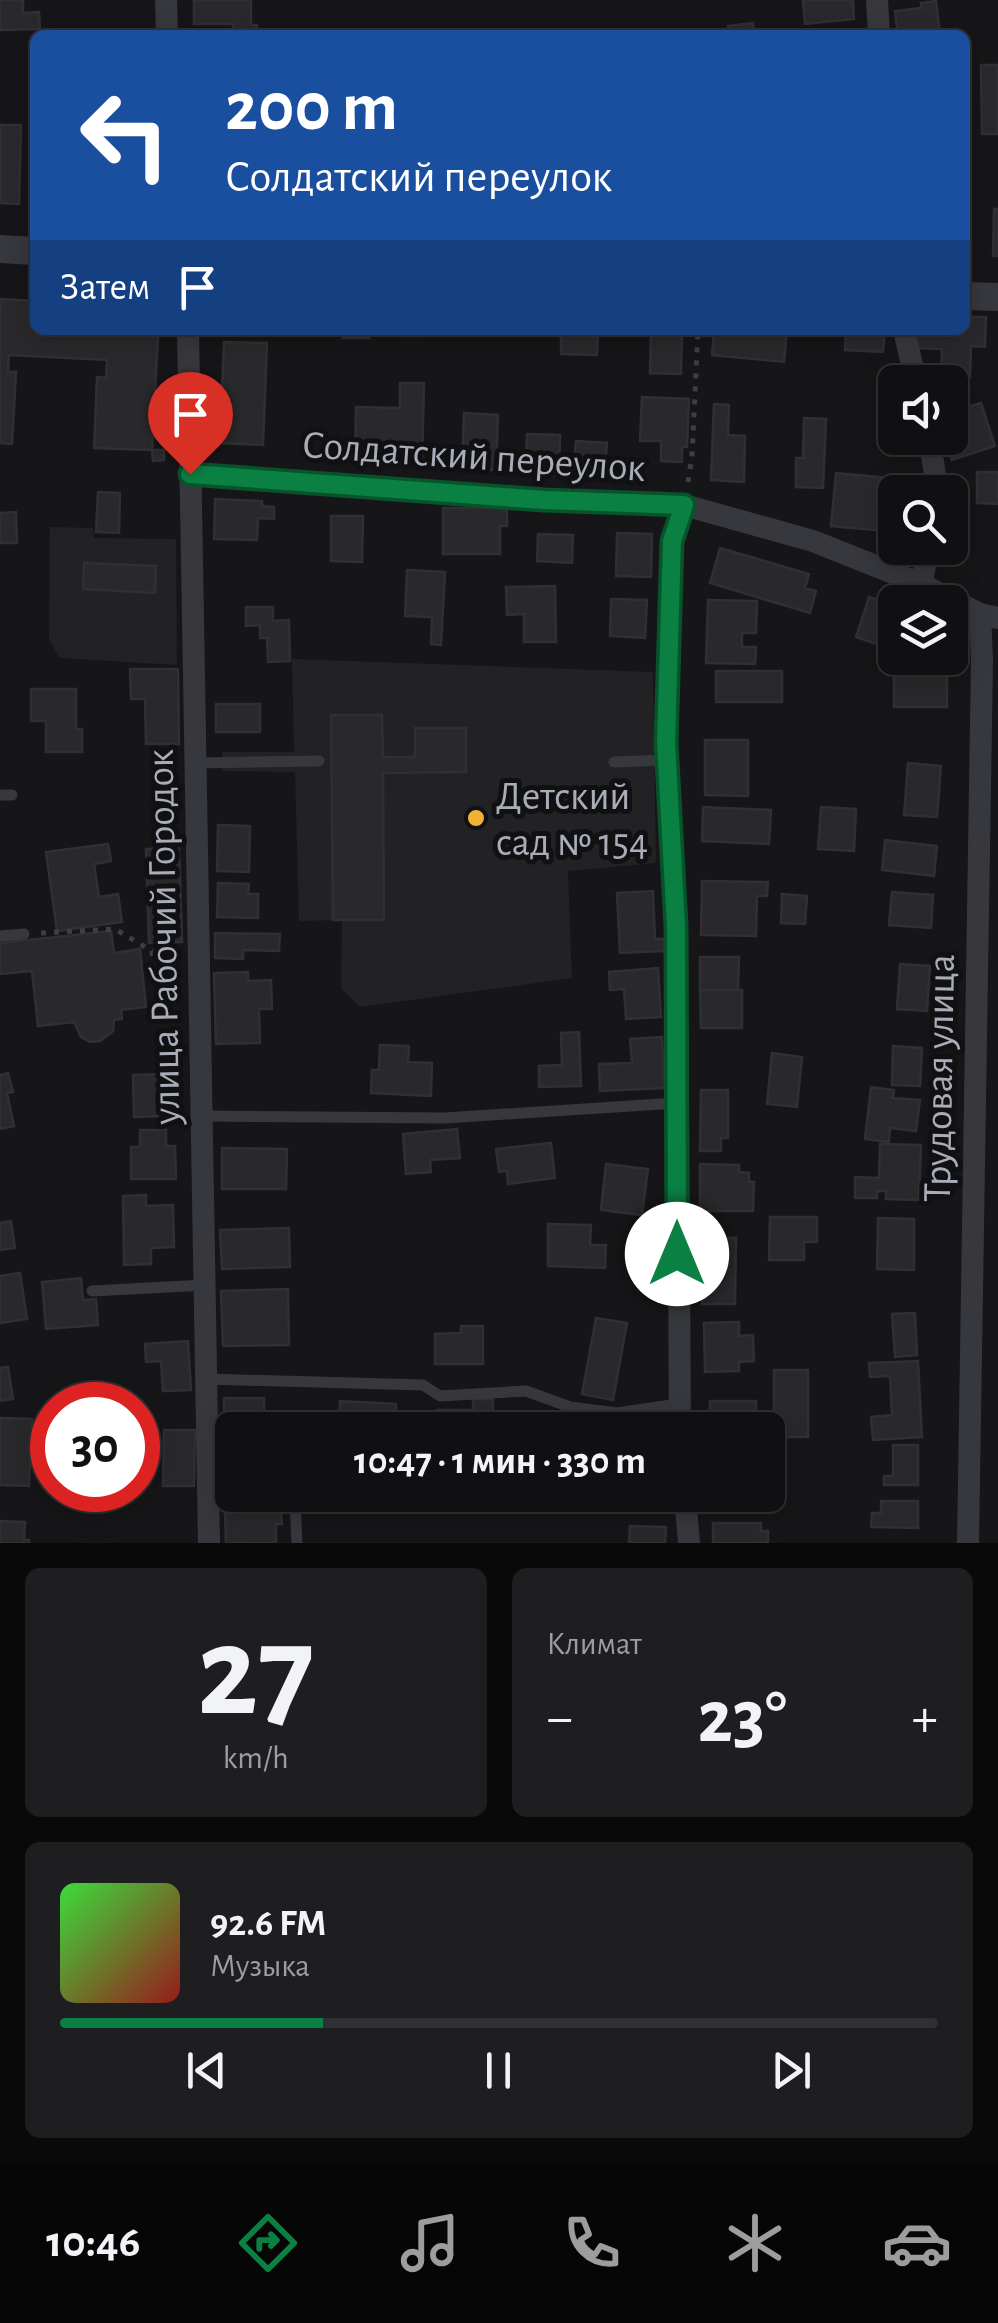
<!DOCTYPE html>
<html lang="ru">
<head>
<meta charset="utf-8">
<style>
	:root { --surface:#101012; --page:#1e1e20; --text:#f1f3f6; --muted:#9c9d9f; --line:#303032; --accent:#0b8043 }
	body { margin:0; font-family:"Alegreya Sans",sans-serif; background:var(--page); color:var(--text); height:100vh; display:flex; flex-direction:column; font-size:38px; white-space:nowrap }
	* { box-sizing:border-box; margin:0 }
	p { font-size:32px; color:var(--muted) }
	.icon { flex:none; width:55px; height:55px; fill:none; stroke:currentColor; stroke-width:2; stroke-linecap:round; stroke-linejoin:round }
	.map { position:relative; height:1543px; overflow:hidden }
	.side { display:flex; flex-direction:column; gap:25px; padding:25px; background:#09090a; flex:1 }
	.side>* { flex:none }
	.hud { position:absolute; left:30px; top:30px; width:940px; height:305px; border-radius:15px; box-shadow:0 5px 25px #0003,0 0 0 2px var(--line); background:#1a4fa0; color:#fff; overflow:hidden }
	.buttons { position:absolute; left:878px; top:365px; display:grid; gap:20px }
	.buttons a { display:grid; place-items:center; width:90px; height:90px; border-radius:15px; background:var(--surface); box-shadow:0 5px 25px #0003,0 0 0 2px var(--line); font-size:50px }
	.speed { position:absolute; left:30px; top:1382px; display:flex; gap:20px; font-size:50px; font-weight:700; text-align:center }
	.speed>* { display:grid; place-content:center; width:130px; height:130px; border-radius:50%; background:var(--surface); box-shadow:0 5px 25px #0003,0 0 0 2px var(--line); line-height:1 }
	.speed .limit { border:15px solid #d22; background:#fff; color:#111 }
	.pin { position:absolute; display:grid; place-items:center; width:85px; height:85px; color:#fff; margin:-102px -42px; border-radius:50% 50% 50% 0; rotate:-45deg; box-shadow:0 0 10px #0007 }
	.pin .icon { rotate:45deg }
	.me { position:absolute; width:110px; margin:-55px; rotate:0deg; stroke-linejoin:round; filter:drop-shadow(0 0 8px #0008) }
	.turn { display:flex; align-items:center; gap:35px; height:210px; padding:0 30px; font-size:45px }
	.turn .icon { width:130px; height:130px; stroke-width:2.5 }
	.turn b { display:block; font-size:70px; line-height:85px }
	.then { display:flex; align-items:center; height:95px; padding:0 30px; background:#0003; gap:20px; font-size:38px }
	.big { font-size:75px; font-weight:700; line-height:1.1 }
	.side .card { flex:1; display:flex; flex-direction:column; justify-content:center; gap:15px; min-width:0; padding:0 35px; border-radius:15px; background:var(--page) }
	.side .dial { align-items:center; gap:0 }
	.dial b { font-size:130px; line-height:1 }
	.song { display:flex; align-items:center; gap:30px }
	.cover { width:120px; height:120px; border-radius:15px; background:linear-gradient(135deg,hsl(120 70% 55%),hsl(0 70% 35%)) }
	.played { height:10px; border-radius:5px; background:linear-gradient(90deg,var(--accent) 30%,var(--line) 30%) }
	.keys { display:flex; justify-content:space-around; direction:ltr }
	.heat { display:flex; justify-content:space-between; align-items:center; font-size:55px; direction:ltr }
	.side .tiles { flex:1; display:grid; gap:25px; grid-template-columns:1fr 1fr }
	.card:last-child { grid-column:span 2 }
	.trip { position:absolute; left:215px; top:1412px; width:570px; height:100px; border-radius:15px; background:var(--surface); box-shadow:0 5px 25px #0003,0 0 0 2px var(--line); font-weight:700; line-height:100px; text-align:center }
	.tab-bar { display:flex; height:160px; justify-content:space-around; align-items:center; background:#060607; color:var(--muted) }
	.tab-bar .icon { width:70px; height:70px }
	.tab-bar .current { color:var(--accent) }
	.tab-bar b { font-size:45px; color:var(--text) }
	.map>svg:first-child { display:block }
	.built { fill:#222225 }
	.building { fill:#29292c; stroke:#303034; stroke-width:2.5 }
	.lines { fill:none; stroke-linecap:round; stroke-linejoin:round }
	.path { stroke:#3d3f44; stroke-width:5; stroke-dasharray:5 8; stroke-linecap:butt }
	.service { stroke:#37383d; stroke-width:11 }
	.minor { stroke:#37383d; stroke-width:22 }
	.tertiary { stroke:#37383d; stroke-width:28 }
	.route-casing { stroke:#07532c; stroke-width:25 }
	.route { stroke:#0b8043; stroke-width:18 }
	.poi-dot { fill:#f2b134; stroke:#111113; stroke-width:4 }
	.labels { text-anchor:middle; stroke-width:10; stroke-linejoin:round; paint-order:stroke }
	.street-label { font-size:40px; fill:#a8adb8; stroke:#111113 }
	.poi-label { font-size:40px; fill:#a8adb8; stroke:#111113; text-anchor:start }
</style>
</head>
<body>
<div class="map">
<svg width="998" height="1543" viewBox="0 0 998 1543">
	<rect width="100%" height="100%" fill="#161618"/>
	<!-- built -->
	<path class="built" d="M50,527L93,528L94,538L176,539L177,665L60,658L49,640Z
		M292,659L653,672L656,863L568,871L572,978L360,1007L341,988L342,920L299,921L295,772L222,771V752H294Z"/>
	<!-- building -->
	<path class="building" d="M0,0H23V13L39,12L40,29L0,30Z
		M194,0H251V25H257V35H233V24H194Z
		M803,0H853L854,19L805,24Z
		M936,1L940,35H898L895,11L921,8V3Z
		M753,23L754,35H729L728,26Z
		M981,65H998V134H982Z
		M0,125H21L19,204L0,203Z
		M994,209H998V256H993Z
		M0,299L35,301V330H152L158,336L152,450L94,448L97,377L106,378L107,360L9,355L8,372H16L12,444L0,443Z
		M965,317H986L985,347L971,346L970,377L941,375L942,349L915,348L916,330H965Z
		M343,330H369V338H343Z
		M401,330H420V336H401Z
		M504,330H550V335L504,333Z
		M561,330H598L597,355L561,354Z
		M651,330H682L681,374L650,373Z
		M714,330H787L784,362L712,355Z
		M846,330H885L883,352L845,350Z
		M224,342L267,343L263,445L220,443Z
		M400,383H424L422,465L355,464L356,407L400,408Z
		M642,397L689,399L687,447H682V462L661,461V441H640Z
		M981,403L995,446L952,460L945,438H950V412Z
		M714,404L729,405L728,435L745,436L744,482L711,480Z
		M464,413L498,415L496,470L462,469Z
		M804,418L826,419L823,488L796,487V458H803Z
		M527,434L560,435L559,476L525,475Z
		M576,441L607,443L604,477L573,474Z
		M152,450H164V460L153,461Z
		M977,472H998V504L977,503Z
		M836,473L899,479L898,492H895V532L831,526Z
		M98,492L120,493L119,533L96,532Z
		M215,499L262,501V506L274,507V519L258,518L257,540L214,539Z
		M443,508H507V526H500V554H443Z
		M16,512L17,543H0V513Z
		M331,516H363L362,562L331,561Z
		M617,533L652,534L651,577L616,576Z
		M538,534L573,535L572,563L537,561Z
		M720,548L809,574L805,588L816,591L810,613L710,583Z
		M84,563L156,566L155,593L83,589Z
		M407,570L445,572L441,645L431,644L432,617L405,616Z
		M555,586L556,642H524V614L507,615L506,587Z
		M869,597L895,605L894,650L856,637Z
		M611,599L647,600L645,638L610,636Z
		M708,600L757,601L756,633H742V647H756L755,664L706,663Z
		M246,607H273V621L289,620L290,661L268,662L267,638H260V625L246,626Z
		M894,662H947V707H894Z
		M130,669H178L179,744H146L145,699H131Z
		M716,671H782V702H716Z
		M31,689H76V729H82V752H46V721H31Z
		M216,704H260V732H216Z
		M331,715H382L383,757H415V728H466V772L383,773L384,920H333Z
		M705,740H748V796L705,795Z
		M908,763L941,766L937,817L904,815Z
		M703,807L771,810L769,844L702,841Z
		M821,807L856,809L854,851L818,849Z
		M218,825L250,826L249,872L217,871Z
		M885,840L937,846L934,876L882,870Z
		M108,844L111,861L94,864L99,897L118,894L122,922L57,931L46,852Z
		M179,848L182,942L149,943L146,849Z
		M702,881L768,882L767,896H757L756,936L701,935Z
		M218,883L249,884L248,894H258V918L217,917Z
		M653,891L655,939H664V951L620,953L617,893Z
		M892,892L933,895L931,928L889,925Z
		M782,894L807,896L805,924L781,923Z
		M111,931L114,953L140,949L146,1007L121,1010L122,1019L114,1020L113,1031L100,1041L90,1042L81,1037L74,1022L38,1026L32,971L0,974V943Z
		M215,933L280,934L279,951L243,950V959L215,958Z
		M700,957H739L738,990H700Z
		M900,964L930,966L927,1011L897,1009Z
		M658,968L661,1017L626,1019L624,989L610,990L609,972Z
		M248,972V981L271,980L272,1009H259L260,1043L216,1044L214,973Z
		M700,990H742V1028H701Z
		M579,1032L581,1086L539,1087V1066L562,1065L561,1033Z
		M662,1037L664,1088L600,1091L599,1064L632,1063L630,1039Z
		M380,1045L409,1046L408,1062L432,1063L431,1096L371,1093L372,1070H379Z
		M893,1046L922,1048L920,1086L892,1085Z
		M772,1053L802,1057L797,1107L767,1104Z
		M8,1073L13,1092L7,1093L14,1126L0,1129V1075Z
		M165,1074L166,1116L134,1117L133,1075Z
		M871,1087L894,1090L893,1098L920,1100L916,1131L890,1128L889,1142L865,1139Z
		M701,1090H728V1138H721V1151H700Z
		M457,1129L460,1158L430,1160L431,1172L406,1174L403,1134Z
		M140,1130H166V1146H175L176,1179H131V1147H140Z
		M551,1143L555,1178L508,1184L507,1171L499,1172L496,1149Z
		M880,1144L921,1145L919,1200L886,1199V1191H877V1198H855V1177L879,1178Z
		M222,1148L287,1149L286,1189H222Z
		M606,1164L648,1169L642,1215L601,1210Z
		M700,1164L739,1165V1172L749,1173V1182H754L753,1211H700Z
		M146,1195V1206L173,1205L174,1247L151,1248V1264L124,1265L123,1196Z
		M770,1217H817V1242H804V1260H769Z
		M878,1218L914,1219V1270L877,1269Z
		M11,1221L15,1248L0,1250V1223Z
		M548,1224L591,1225L590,1245H606L605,1268L548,1266Z
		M289,1228L290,1267L222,1269L220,1230Z
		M703,1237L736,1238L735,1304H702Z
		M20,1273L27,1319L0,1323V1276Z
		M81,1278L83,1300L96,1299L98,1325L46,1329L42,1282Z
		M288,1289L289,1345L223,1346L221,1291Z
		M915,1313L917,1355L895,1357L892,1314Z
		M596,1318L627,1323L613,1400L582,1394Z
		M739,1322V1336L753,1335L754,1361L739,1362V1371L705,1372L704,1323Z
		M461,1326H483V1364H435V1334L461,1333Z
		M188,1341L191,1390L163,1391L161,1361L146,1362L145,1344Z
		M918,1361L922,1437L873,1440L871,1417L892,1415L890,1376L870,1377L869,1363Z
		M8,1367L13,1399L0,1401V1368Z
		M774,1370H808V1437H774Z
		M224,1398H264L265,1426L276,1425V1430H232V1480H225Z
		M473,1399H493V1418H481V1430H437V1410H473Z
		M340,1401L396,1404L395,1430H338Z
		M710,1401H756V1430H710Z
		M552,1411L605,1419L604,1430H549Z
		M0,1418L32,1419L29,1486L0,1485Z
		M164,1430H195L194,1486H163Z
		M893,1445H918V1485H884V1476H893Z
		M881,1501H918V1528L871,1527L872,1513H881Z
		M281,1508L282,1524H276V1543H226L225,1510Z
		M0,1521L25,1522L24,1540H29V1543H0Z
		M713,1523H761V1531H768V1543H713Z
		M630,1526L666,1527L665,1543H629Z"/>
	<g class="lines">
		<!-- path -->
		<path class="path" d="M688,482L692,456L698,330
			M41,933L115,929L152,951L153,973L177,971"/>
		<!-- service -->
		<path class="service" d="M614,762L667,760
			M196,763L319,761
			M0,795H12
			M0,936L24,934
			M203,1116L445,1118L676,1103
			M92,1291L205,1285
			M206,1379L423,1385L440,1396L526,1391L570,1407L617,1413L678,1404
			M208,1505L295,1502L297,1543"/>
		<!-- minor -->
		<path class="minor" d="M166,0L167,35
			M877,0L879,35
			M188,330L209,1543
			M904,330L916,382
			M929,438L938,492
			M190,474L545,500L684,505L813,541L921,584L980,614L998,618
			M921,584L929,548
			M680,1430L677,925L666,743L672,541L684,505
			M685,1495L689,1543
			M968,1543L982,660L980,614"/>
		<!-- tertiary -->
		<path class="tertiary" d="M0,249L35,251
			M965,296L998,297"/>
	</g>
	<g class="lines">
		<!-- route casing -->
		<g class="route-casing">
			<path id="route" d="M190,474L544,500L684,505L672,541L666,743L676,926L677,1254"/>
		</g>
		<!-- route -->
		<use href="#route" class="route"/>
	</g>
	<!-- markers -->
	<circle class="poi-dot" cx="476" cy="818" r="10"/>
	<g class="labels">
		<!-- street labels -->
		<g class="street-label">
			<text transform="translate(474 455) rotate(4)" y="14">Солдатский переулок</text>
			<text transform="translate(162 937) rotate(-91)" y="14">улица Рабочий Городок</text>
			<text transform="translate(938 1078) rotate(-89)" y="14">Трудовая улица</text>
		</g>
		<!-- poi labels -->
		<g class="poi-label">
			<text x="496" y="809">Детский<tspan x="496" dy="46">сад № 154</tspan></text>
		</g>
	</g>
</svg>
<div class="buttons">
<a><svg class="icon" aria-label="sound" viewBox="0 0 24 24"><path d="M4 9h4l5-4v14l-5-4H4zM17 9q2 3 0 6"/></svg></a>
<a><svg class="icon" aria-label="search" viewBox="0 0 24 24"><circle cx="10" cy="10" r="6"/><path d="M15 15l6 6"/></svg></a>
<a><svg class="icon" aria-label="layers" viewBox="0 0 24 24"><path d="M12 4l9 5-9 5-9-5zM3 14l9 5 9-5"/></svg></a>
</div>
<div class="speed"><div class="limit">30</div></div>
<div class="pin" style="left:190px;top:474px;background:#d93025"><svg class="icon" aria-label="arrive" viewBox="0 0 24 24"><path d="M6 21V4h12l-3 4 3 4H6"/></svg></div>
<svg class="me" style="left:677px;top:1254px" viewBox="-20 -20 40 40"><circle r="19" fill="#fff"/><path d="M0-13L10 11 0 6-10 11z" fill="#0b8043"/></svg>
<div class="trip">10:47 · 1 мин · 330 m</div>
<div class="hud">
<div class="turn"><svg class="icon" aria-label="left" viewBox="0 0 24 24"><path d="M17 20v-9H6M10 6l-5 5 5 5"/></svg><div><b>200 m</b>Солдатский переулок</div></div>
<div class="then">Затем<svg class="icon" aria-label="arrive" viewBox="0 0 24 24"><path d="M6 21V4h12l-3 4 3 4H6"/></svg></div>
</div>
</div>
<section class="side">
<div class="tiles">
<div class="card dial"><b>27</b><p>km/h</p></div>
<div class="card"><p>Климат</p>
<div class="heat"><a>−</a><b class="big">23°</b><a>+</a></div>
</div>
<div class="card">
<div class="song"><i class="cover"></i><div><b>92.6 FM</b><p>Музыка</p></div></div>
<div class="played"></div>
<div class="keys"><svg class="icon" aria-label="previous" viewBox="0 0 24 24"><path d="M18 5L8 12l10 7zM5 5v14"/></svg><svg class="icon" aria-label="pause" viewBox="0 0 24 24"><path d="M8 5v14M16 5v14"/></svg><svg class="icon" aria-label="next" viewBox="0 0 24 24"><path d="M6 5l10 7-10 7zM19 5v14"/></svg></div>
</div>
</div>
</section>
<nav class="tab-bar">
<b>10:46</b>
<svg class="icon current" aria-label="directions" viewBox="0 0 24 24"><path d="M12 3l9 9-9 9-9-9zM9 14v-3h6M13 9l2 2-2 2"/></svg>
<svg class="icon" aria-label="music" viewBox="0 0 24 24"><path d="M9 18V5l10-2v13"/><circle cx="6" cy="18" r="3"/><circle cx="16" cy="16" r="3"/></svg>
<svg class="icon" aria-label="phone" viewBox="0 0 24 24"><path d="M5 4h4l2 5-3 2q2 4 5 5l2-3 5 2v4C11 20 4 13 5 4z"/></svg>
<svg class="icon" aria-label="climate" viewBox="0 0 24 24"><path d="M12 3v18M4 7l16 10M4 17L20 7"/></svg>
<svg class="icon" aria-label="car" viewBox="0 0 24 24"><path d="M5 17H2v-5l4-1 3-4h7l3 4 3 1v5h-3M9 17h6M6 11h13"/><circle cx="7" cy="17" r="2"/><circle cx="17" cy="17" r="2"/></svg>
</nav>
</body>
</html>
